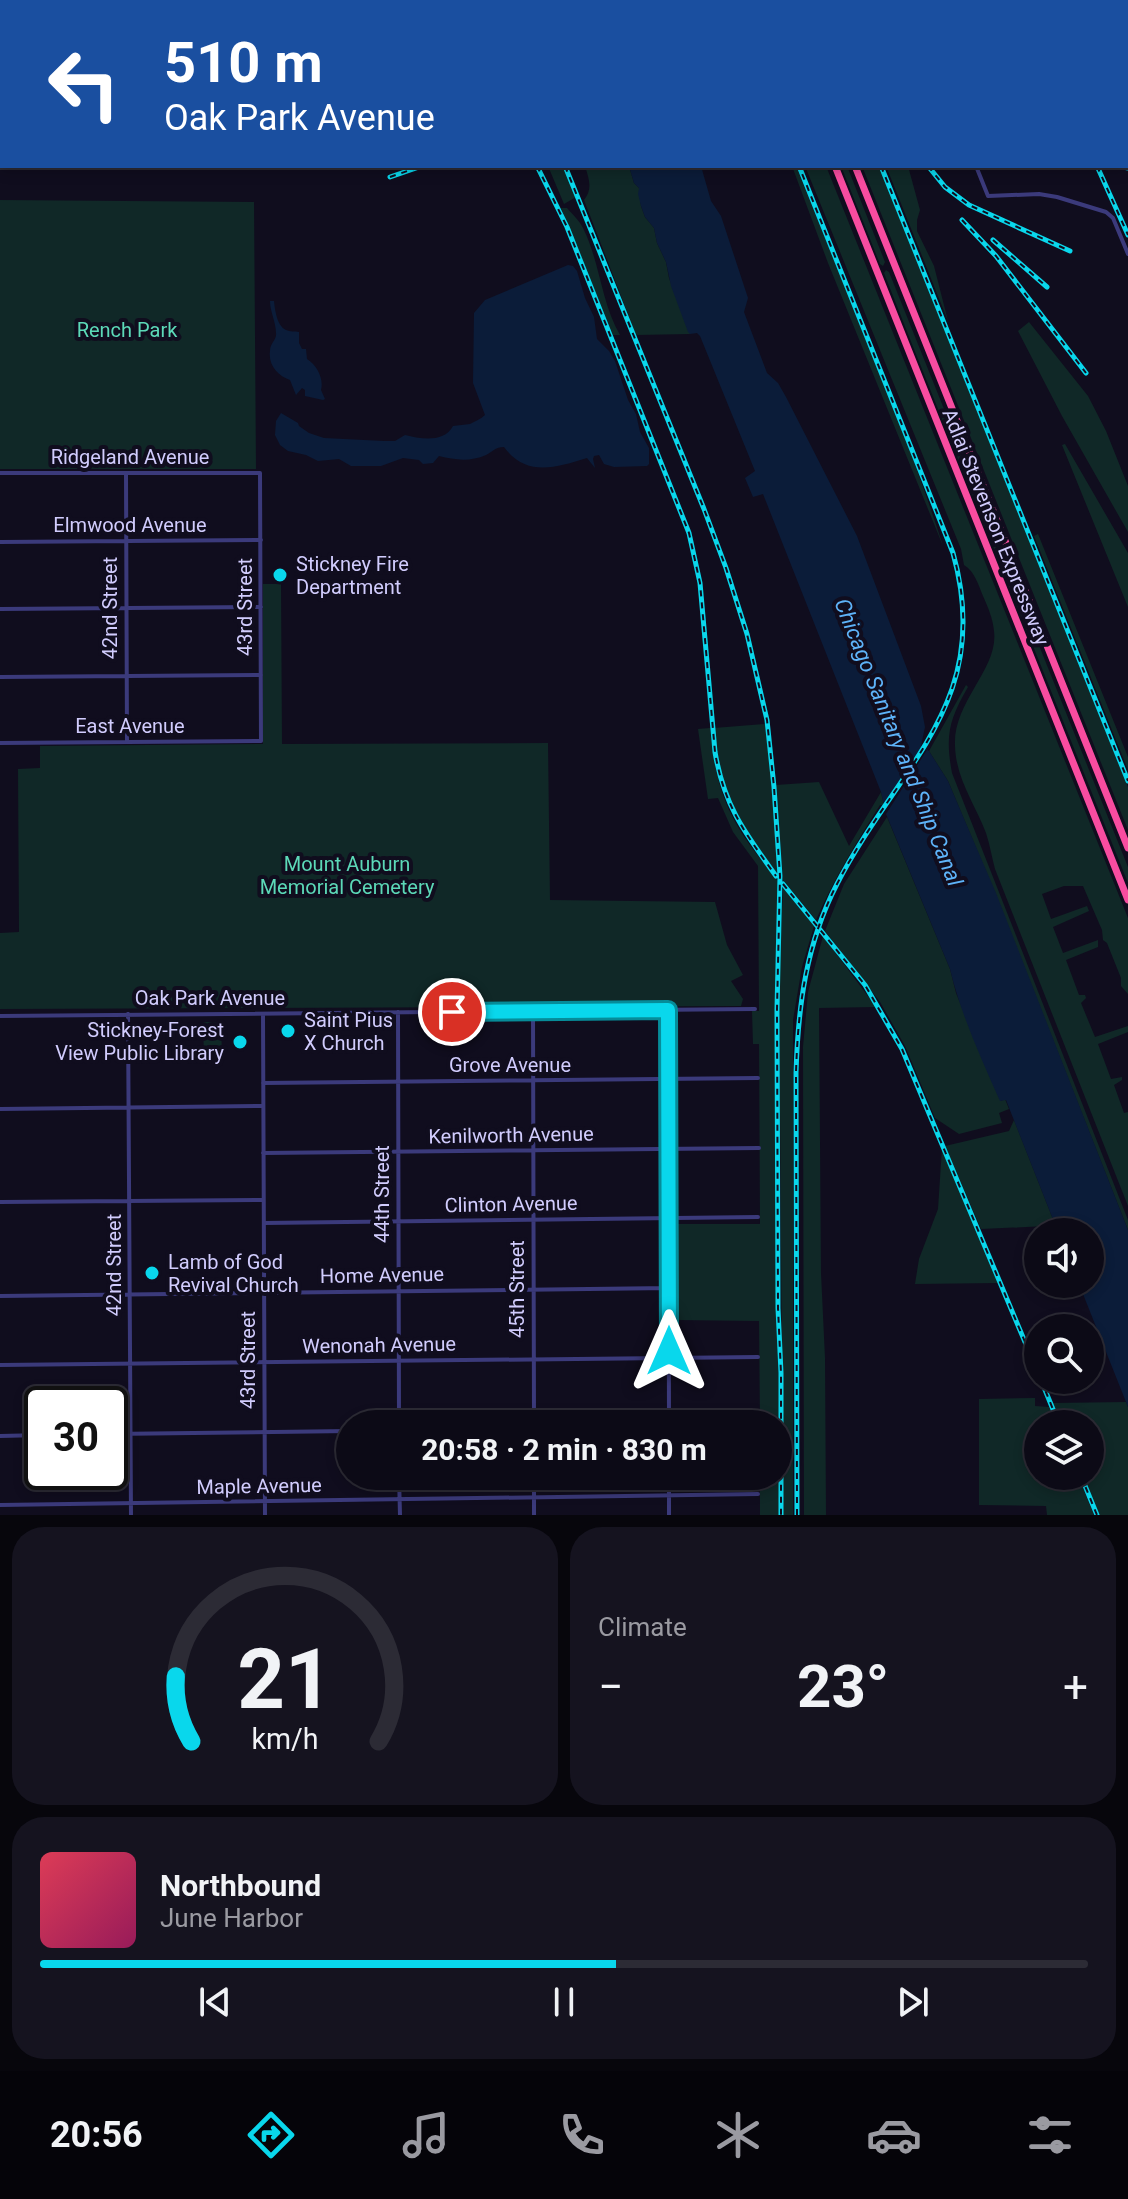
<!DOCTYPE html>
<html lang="en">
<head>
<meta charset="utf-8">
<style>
	:root { --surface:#0c0a16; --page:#15131f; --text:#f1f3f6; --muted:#9a9aa1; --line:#2c2b35; --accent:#09d7ec }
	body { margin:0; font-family:Roboto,sans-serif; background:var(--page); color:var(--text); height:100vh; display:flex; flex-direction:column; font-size:30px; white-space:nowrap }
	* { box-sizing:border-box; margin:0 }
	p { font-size:26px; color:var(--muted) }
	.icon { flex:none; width:44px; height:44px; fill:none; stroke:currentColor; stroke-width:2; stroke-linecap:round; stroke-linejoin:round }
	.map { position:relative; height:1515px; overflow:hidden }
	.details { display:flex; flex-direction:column; gap:12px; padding:12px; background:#07060c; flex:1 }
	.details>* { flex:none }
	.hud { position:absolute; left:0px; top:0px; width:1128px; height:168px; box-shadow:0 4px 12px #0003,0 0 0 2px var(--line); background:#1a4fa0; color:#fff; overflow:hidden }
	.buttons { position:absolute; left:1024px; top:1218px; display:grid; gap:16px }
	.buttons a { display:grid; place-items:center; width:80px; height:80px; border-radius:50%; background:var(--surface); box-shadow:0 4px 12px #0003,0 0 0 2px var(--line); font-size:40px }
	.speed { position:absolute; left:24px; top:1386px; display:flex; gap:16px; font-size:40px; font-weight:700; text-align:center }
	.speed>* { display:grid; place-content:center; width:104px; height:104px; border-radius:50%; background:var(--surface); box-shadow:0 4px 12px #0003,0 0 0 2px var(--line); line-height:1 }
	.speed .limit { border:4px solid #111; border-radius:12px; background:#fff; color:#111 }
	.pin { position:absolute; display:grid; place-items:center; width:68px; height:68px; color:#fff; margin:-34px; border:4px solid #fff; border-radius:50%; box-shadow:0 2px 8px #0007 }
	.me { position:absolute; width:88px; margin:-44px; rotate:0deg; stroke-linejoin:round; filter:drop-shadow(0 0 6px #0008) }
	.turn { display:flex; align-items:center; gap:28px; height:168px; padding:0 32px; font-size:36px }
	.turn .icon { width:104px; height:104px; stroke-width:2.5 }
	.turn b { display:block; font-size:56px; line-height:68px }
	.big { font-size:60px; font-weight:700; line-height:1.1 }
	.details .widget { flex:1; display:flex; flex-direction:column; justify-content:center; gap:12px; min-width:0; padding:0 28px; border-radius:32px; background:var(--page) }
	.details .dial { align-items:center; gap:0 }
	.dial svg { height:208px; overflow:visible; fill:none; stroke:var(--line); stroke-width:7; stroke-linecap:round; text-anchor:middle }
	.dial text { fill:var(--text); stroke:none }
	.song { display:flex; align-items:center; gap:24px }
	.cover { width:96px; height:96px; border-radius:12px; background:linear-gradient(135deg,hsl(350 70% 55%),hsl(330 70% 35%)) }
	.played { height:8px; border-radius:4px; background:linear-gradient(90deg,var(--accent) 55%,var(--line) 55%) }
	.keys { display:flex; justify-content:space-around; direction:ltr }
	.heat { display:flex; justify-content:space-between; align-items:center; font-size:44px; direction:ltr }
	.details .tiles { flex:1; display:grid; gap:12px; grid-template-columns:1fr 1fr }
	.widget:last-child { grid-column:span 2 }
	.trip { position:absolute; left:336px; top:1410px; width:456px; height:80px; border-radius:40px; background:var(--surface); box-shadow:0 4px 12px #0003,0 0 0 2px var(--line); font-weight:700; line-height:80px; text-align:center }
	.dock { display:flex; height:128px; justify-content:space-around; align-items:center; background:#050409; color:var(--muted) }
	.dock .icon { width:56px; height:56px }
	.dock .selected { color:var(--accent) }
	.dock b { font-size:36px; color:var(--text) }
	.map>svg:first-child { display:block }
	.green { fill:#102827 }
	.water { fill:#0b1c39 }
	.pier { fill:#100d1e }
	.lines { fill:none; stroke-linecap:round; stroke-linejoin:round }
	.minor { stroke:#3b3a7b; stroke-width:4 }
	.highway { stroke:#f84ca0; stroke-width:7 }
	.rail-casing { stroke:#09d7ec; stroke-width:5 }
	.rail { stroke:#100d1e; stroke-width:2; stroke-dasharray:6; stroke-linecap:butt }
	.route-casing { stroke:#068c99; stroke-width:20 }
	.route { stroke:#09d7ec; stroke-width:14 }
	.poi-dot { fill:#09d7ec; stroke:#100d1e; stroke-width:3 }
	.labels { text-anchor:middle; stroke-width:8; stroke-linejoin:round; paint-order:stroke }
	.park-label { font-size:20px; fill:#5cd9b8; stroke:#100d1e }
	.street-label { font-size:20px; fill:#d1ccfd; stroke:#100d1e }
	.poi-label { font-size:20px; fill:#d1ccfd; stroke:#100d1e; text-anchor:start }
	.water-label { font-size:22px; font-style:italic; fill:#5eb3f9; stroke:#100d1e }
</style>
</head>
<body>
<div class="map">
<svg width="1128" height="1515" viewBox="0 0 1128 1515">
	<rect width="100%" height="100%" fill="#100d1e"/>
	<!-- green -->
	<path class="green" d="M548,166H564L576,197L564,204Z
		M585,166H629L634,183L639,188L641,206L645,217L654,228L657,243L666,262L669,278L690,334L636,335L584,200C593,189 589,179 585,166Z
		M792,166H796C846,292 902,417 943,546L828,263Z
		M805,166H826L1128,918V994L1121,986V978L1107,943L1103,940L1102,930L1083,886H1064L1042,894L1051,919L1087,906L1089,911L1053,927L1063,953L1098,940V947L1066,960L1079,995H1085L1086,998L1081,1003L1095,1037L1128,1026V1032L1098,1044L1111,1079L1122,1077V1080L1114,1085L1124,1113L1128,1112V1206L995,869C992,858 990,845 986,833C975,804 956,779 955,746C953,701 999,669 994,631C993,619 988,607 983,596C978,584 975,572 964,565L961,549Z
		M841,166H847L885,262L883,266L880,264Z
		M862,166H879L1128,787V830Z
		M886,166H908L920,210L917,220V231L934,266L948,321Z
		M0,200L254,202L256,469H0Z
		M561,208H567C572,214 579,220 583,228C600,262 601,302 620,335H613Z
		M886,270L889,272L1128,867V883L912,344L884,273Z
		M1029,322L1088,396L1106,431L1128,486V532L1062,416L1018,331Z
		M1065,444L1128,553V607L1062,445Z
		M1038,534L1128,757V770L1034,536Z
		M263,584H281L282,744L548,743L550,900L715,902L727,945L743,975L731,981L743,999L741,1006L0,1009V933L19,932L18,769L40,768V746L263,744Z
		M966,685L968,687C949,720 945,735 952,773L1128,1220V1230L995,893L948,781L929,751Z
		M765,724L772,786L778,874C738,825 719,793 714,728Z
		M710,728C717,801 733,826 778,881L775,993L780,1515H760V1476H778V1424H760L759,1321L675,1320L674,1224H760L759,1044H753L752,1011H759L758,866L733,832L718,798L708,799L698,729Z
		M819,782L849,846L881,792L884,805H880C856,843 834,879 816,920L783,880L776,785Z
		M887,817L933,928L950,969L956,993L1001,1101L1005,1099L1009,1109L999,1113L1002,1123L959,1134L935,1118L905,1046L880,1002L825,931L844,884Z
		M783,887L814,926L802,967L793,1020V1515H783L779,977Z
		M823,936L876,1007L819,1008L821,1273L825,1358L826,1515H804L803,1047L808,992Z
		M203,1022H221L222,1057L204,1058Z
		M1014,1120L1058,1232H1049L1046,1226L981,1229L945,1146L1009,1131Z
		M942,1148L998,1283L915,1284L919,1259L938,1209Z
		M1035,1398V1406L1049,1407L1057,1424H1038V1476H1078L1094,1515H1047L1046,1506L979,1505V1399Z
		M1126,1402L1128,1407V1515H1099L1083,1476H1090V1424H1061L1053,1403Z"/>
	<!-- water -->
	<path class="water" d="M0,0H163V2H2V97H0Z
		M629,166H701L711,201L721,216L748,298L744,312L767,373L778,383L786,397L857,536L921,706L925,727L921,746L929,751L948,781L965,821L996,893L1128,1230V1407L1079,1284H1090V1232H1058L1006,1100L1000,1101C981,1058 961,1015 950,969L886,814L881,792L763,494L753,497L745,478L755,471L700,336L697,333L690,334L688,332L671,286L666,262L657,243L654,228L645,217L641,206L638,194L639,188L634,183Z
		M568,265L573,266L577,271L585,298L594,317L597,339L609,351L615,361L628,400L636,414L640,432L649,448V464L647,466L614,467L604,464L599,455L594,456L593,459L595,468L587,458C555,468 526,477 504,447C495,447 494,451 486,455C470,462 455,460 439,456L433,463L423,464L419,460L403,458L381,466H351L339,459L318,461L306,455L288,451L280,445L275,435L276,421L281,413L298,423L299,426L309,433L324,438L384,441H395L405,435C421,439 444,443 453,426L470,424C475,421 481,419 485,415L473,383L474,313L485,300Z
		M270,301H274C275,310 277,326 286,330C290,332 295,331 299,332V343L302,349H306L307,359C317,365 324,379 321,390L325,399L323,400L305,396V390L302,388L296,395L290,380C278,376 268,365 270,351C270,343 277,340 276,333C276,322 270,312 270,301Z"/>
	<!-- pier -->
	<path class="pier" d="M922,746L927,750L886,814L881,810Z"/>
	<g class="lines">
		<!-- minor -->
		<path class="minor" d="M910,0L911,2
			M976,166L988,196L1039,194L1057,197L1106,212L1113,218L1128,254
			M0,473H260L261,741L0,743
			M126,473L127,742
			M0,542L261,540
			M0,609L261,607
			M0,677L261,675
			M668,1010L669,1424
			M533,1011L534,1424
			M398,1012L399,1424
			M128,1014L131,1515
			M263,1014L265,1515
			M0,1016L755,1009
			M263,1083L758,1078
			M0,1109L263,1106
			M263,1153L759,1148
			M0,1202L263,1200
			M264,1223L758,1217
			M0,1296L669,1288
			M0,1365L758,1357
			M110,1434L350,1431
			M0,1436L42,1435
			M399,1476L400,1515
			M534,1476V1515
			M669,1476V1515
			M0,1505L758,1494"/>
		<!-- highway -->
		<path class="highway" d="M767,0L768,2
			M788,0L789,2
			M835,166L1128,900
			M855,166L1128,848"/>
		<!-- rail casing -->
		<g class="rail-casing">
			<path id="rail" d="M469,0L470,2
				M499,0L500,2
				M723,0L724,2
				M814,0L815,2
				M855,0L856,2
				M1025,0L1027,2
				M1126,42H1128
				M537,166L567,227L689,533L700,583L715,752C724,806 745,833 776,876
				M565,166L704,509L726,568L747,634L767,720L774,787L780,876L777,1009L778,1308L781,1373V1515
				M881,166L1128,781
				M928,166L945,187L969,205L1070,251
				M1097,166L1128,235
				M1119,166L1128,168
				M390,177L422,166
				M962,220L996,256L1086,373
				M993,240L1047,287
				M783,884L865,985L902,1049L1038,1373
				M1041,1380L1059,1424
				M1081,1476L1097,1515
				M797,1515L796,1073C798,1006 806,944 837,884C898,765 995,703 953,553L799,166"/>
		</g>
		<!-- rail -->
		<use href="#rail" class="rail"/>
	</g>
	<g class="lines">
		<!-- route casing -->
		<g class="route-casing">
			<path id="route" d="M452,1012L668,1010L669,1351"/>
		</g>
		<!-- route -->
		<use href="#route" class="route"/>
	</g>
	<!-- markers -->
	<g class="poi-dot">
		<circle cx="280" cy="575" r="8"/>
		<circle cx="288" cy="1031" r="8"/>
		<circle cx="240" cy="1042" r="8"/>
		<circle cx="152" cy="1273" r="8"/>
	</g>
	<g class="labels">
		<!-- park labels -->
		<g class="park-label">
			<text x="127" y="337">Rench Park</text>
			<text x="347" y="871">Mount Auburn<tspan x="347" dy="23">Memorial Cemetery</tspan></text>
		</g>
		<!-- street labels -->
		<g class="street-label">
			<text x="130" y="464">Ridgeland Avenue</text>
			<text x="130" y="532">Elmwood Avenue</text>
			<text transform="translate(996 527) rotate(68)" y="7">Adlai Stevenson Expressway</text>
			<text transform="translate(245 607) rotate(-90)" y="7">43rd Street</text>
			<text transform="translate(110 608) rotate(-90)" y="7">42nd Street</text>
			<text x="130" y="733">East Avenue</text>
			<text x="210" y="1005">Oak Park Avenue</text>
			<text x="510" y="1072">Grove Avenue</text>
			<text transform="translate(511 1135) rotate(-1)" y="7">Kenilworth Avenue</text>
			<text transform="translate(382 1194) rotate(-90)" y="7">44th Street</text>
			<text transform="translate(511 1204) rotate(-1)" y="7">Clinton Avenue</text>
			<text transform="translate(114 1265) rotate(-90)" y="7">42nd Street</text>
			<text transform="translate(382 1275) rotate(-1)" y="7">Home Avenue</text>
			<text transform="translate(517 1289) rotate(-90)" y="7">45th Street</text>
			<text transform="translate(379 1345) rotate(-1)" y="7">Wenonah Avenue</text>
			<text transform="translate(248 1360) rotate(-90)" y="7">43rd Street</text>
			<text transform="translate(259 1486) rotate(-1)" y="7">Maple Avenue</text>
		</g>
		<!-- poi labels -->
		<g class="poi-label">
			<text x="296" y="571">Stickney Fire<tspan x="296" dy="23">Department</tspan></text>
			<text x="304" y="1027">Saint Pius<tspan x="304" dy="23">X Church</tspan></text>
			<text x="224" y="1037" text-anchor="end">Stickney-Forest<tspan x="224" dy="23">View Public Library</tspan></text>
			<text x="168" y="1269">Lamb of God<tspan x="168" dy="23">Revival Church</tspan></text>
		</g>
		<!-- water labels -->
		<g class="water-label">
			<text transform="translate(899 742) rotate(68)" y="8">Chicago Sanitary and Ship Canal</text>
		</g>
	</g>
</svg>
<div class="buttons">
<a><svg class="icon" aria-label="sound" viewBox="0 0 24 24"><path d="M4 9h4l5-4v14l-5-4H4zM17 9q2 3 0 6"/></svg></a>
<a><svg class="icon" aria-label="search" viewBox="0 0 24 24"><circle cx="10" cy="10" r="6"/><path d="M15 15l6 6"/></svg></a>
<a><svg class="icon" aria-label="layers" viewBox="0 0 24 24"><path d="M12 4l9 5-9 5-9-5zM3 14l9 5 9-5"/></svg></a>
</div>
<div class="speed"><div class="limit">30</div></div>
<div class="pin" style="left:452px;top:1012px;background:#d93025"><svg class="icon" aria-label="arrive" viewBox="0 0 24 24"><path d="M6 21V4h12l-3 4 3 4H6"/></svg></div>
<svg class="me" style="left:669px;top:1351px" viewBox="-20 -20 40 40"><path d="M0-17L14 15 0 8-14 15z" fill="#09d7ec" stroke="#fff" stroke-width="4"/></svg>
<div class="trip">20:58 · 2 min · 830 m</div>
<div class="hud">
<div class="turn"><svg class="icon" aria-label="left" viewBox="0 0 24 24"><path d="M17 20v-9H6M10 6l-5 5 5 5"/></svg><div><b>510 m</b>Oak Park Avenue</div></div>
</div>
</div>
<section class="details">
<div class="tiles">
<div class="widget dial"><svg viewBox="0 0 100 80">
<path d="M14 69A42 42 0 1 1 86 69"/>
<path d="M14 69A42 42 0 0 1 8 44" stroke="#09d7ec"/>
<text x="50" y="56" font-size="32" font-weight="700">21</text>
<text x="50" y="72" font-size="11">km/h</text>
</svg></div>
<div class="widget"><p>Climate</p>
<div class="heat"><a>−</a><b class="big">23°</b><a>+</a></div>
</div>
<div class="widget">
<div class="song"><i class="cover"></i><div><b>Northbound</b><p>June Harbor</p></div></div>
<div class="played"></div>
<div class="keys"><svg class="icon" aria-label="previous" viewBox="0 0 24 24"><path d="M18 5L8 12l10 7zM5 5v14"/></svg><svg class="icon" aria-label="pause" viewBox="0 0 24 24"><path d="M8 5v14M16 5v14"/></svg><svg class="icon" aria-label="next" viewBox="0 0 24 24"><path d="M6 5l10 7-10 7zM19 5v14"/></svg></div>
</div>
</div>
</section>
<nav class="dock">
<b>20:56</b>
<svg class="icon selected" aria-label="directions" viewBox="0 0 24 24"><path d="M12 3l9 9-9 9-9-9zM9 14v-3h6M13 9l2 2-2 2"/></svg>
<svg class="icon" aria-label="music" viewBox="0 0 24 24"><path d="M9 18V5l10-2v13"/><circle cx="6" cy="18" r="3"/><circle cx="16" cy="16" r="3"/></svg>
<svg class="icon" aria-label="phone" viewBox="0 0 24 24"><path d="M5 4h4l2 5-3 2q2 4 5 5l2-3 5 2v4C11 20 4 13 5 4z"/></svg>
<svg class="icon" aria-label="climate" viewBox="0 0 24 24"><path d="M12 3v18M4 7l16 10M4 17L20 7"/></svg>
<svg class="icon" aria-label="car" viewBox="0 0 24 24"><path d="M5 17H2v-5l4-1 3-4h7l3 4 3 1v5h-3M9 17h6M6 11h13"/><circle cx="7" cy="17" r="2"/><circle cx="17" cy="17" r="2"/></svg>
<svg class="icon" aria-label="filters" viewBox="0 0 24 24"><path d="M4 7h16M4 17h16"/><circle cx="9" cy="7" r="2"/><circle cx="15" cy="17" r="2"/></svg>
</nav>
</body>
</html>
